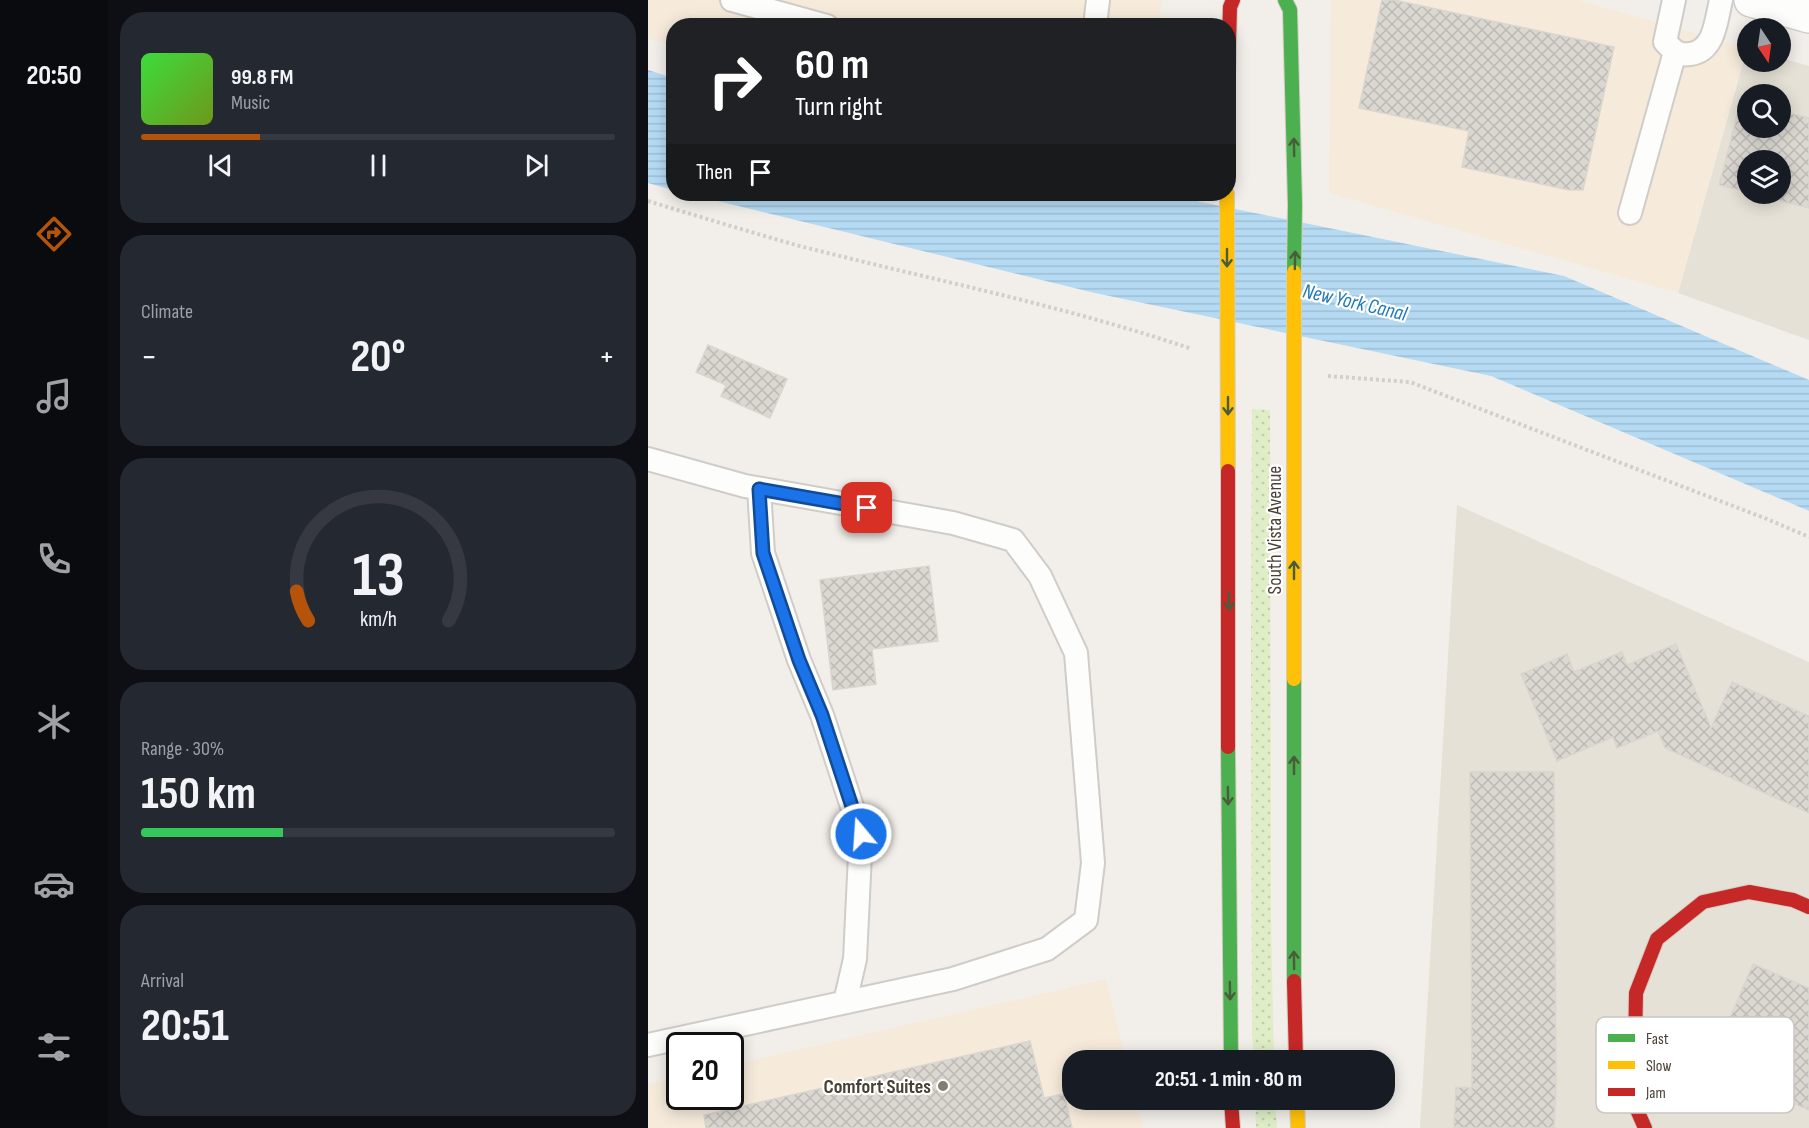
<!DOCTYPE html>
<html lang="en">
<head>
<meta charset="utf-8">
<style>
	:root { --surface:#171b24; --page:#242831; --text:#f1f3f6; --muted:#9ea1a6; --line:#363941; --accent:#b45309 }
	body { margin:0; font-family:"Sofia Sans Condensed",sans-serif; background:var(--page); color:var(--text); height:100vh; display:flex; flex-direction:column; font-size:22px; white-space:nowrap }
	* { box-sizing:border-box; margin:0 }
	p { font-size:20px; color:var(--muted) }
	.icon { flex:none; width:33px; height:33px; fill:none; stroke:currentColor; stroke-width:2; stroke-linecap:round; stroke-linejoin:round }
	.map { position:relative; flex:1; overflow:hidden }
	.panel { display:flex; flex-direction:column; gap:12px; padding:12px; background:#0d0f14; width:540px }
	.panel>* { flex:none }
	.guide { position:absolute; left:18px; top:18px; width:570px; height:183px; border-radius:24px; box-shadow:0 3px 15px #0003; background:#202124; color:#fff; overflow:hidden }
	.needle { width:39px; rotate:167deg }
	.tools { position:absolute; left:1089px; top:18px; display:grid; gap:12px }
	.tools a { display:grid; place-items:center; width:54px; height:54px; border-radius:50%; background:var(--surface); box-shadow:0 3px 15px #0003; font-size:30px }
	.speed { position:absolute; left:18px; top:1032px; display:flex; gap:12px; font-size:30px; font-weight:700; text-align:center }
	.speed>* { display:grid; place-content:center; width:78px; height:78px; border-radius:50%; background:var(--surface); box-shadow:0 3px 15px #0003; line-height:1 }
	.speed .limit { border:3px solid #111; border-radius:9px; background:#fff; color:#111 }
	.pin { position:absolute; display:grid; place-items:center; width:51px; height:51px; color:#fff; margin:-26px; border-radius:12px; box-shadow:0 3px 9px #0006 }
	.me { position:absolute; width:66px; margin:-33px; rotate:342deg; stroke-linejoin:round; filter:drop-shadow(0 0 4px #0008) }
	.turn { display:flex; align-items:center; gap:21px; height:126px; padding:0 30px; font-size:27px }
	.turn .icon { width:78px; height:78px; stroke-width:2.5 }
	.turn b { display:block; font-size:42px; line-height:51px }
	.then { display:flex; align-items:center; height:57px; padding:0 30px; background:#0003; gap:12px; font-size:22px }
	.big { font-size:45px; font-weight:700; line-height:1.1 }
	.panel .tile { flex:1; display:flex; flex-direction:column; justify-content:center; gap:9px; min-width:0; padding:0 21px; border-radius:24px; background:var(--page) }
	.panel .dial { align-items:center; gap:0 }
	.dial svg { height:156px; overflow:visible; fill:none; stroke:var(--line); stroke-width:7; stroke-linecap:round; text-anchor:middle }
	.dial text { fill:var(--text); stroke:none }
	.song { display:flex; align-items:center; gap:18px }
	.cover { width:72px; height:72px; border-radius:9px; background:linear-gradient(135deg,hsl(120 70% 55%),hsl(80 70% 35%)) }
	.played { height:6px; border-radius:3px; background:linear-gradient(90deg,var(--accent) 25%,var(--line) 25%) }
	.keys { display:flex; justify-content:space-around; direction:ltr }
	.heat { display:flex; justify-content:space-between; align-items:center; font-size:33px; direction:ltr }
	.charge { height:9px; border-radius:4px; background:linear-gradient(90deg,#34c759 30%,var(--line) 0) }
	.trip { position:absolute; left:414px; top:1050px; width:333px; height:60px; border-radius:24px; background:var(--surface); box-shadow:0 3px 15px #0003; font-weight:700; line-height:60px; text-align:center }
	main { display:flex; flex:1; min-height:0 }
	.menu { display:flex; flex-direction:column; width:108px; justify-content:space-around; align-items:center; background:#090b0e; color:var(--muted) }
	.menu .icon { width:42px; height:42px }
	.menu .on { color:var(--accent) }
	.menu b { font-size:27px; color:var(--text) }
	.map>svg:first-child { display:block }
	.residential { fill:#e6e1d6; fill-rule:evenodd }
	.commercial { fill:#f6ebdb }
	.grass { fill:url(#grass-dots) }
	.water { fill:url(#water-rules) }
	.building { fill:url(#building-cross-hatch); stroke:#dad6cf; stroke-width:1.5 }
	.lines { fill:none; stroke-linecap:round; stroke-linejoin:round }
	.lane-casing { stroke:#d0ccc7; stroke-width:26 }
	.street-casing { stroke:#d0ccc7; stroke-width:36 }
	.fast-casing { stroke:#d3cec1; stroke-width:16 }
	.slow-casing { stroke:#d3cec1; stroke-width:16 }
	.jam-casing { stroke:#d3cec1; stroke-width:16 }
	.path { stroke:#d2cfc9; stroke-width:4; stroke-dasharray:3 3; stroke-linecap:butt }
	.lane { stroke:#fdfdfc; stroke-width:22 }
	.street { stroke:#fdfdfc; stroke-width:33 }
	.fast { stroke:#4caf50; stroke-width:14 }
	.slow { stroke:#ffc107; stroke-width:14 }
	.jam { stroke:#c62828; stroke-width:14 }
	.oneway { stroke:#495c3b }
	.route-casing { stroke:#114b97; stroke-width:15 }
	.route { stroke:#1a73e8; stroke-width:10 }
	.poi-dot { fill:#847d74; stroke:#fff; stroke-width:2 }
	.labels { text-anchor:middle; stroke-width:4.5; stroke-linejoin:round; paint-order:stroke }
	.street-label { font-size:20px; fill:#484034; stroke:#fff }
	.poi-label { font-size:20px; font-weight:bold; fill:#484034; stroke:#fff; text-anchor:end }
	.water-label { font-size:21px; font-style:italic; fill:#207ab7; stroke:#fff }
	.key { fill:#fff; stroke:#c8c6c2; stroke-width:1.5 }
	.key-label { font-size:16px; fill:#484034 }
</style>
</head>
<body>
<main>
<nav class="menu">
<b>20:50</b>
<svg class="icon on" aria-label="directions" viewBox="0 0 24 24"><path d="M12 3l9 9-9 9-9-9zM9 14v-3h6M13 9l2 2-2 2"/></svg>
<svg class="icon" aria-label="music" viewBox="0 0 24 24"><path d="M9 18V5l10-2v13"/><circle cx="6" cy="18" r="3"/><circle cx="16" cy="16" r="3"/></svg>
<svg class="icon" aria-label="phone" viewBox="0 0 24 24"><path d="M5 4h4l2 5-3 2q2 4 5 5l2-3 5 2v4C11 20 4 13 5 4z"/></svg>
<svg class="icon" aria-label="climate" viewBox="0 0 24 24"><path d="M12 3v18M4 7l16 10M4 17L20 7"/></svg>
<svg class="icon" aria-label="car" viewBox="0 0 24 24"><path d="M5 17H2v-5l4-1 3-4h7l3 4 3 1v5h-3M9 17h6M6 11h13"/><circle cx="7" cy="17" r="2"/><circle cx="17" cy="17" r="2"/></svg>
<svg class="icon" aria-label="filters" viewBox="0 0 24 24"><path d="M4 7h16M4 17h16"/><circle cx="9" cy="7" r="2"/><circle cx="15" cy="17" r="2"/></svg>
</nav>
<section class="panel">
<div class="tile">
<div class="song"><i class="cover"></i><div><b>99.8 FM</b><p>Music</p></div></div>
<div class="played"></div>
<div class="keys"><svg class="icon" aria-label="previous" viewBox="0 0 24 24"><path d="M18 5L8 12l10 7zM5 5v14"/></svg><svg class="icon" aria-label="pause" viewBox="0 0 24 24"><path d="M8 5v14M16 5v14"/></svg><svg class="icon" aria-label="next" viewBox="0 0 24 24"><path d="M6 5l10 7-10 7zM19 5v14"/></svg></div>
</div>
<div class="tile"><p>Climate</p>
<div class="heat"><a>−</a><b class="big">20°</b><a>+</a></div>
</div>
<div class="tile dial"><svg viewBox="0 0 100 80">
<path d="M14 69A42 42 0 1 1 86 69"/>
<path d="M14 69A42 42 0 0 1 8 54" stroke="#b45309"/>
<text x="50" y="56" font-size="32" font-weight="700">13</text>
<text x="50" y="72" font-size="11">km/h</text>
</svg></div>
<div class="tile"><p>Range · 30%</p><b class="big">150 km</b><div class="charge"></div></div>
<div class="tile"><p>Arrival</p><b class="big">20:51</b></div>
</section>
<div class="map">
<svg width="1161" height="1128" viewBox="0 0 1161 1128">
	<defs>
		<pattern id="grass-dots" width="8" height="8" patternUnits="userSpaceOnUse" patternTransform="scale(1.5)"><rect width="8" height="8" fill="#dfeec7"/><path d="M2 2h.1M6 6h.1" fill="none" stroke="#c1cdac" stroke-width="1.8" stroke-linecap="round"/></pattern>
		<pattern id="water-rules" width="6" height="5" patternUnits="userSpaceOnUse" patternTransform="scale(1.5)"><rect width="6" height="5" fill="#b5dbf4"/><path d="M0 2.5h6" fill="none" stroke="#9dbdd2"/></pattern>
		<pattern id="building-cross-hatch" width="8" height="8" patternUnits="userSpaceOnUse" patternTransform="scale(1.5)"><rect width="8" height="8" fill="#dbd8d2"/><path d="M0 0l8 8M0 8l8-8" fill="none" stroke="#bdbab5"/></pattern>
	</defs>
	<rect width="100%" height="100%" fill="#f2efea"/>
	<!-- residential -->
	<path class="residential" d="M1099,49L1100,62H1132L1133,58L1161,66V340L1030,293ZM1100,94H1132V128H1100ZM1100,160H1132V194H1100Z
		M809,505L1161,662V1128H772Z"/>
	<!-- commercial -->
	<path class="commercial" d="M0,0H513L511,25L26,26L25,45L0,39Z
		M683,0H930L1099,48L1030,293L681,193Z
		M458,979L478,1060H424V1100H488L495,1128H0V1084L31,1077L32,1096H82L83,1065Z"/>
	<!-- grass -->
	<path class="grass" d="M604,409L622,410L623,919L626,1060H606L604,1033L603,652Z
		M607,1100H627L629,1128H608Z"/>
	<!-- water -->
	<path class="water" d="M0,70L25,78V190L0,183Z
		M41,194H514L916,276L1161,380V511L843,376L447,293Z"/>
	<!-- building -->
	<path class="building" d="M734,0H746L966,47L935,190H921L814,167L821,131L711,108Z
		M1093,101L1100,103V128H1132V111L1161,118V208L1105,194H1132V160H1100V192L1071,185Z
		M60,345L139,379L122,418L73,396L78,385L48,372Z
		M281,566L290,641L224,649L228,684L185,690L172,580Z
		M1028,644L1063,728L1084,682L1161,716V813L1017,748L1010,731L969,748L965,737L909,761L873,674L919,654L926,672L974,652L979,665Z
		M822,772H906L908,1085L906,1128H806L808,1087L824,1088Z
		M1105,964L1161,988V1110L1061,1067Z
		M382,1041L396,1098L416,1094L424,1128H58L56,1115Z"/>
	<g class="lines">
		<!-- lane casing -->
		<g class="lane-casing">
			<path id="lane" d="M84,0L179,26
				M1026,0L1017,42C1025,50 1030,56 1042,54C1067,51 1068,20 1073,0
				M447,26L450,0
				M982,213L1027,52
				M0,459L97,486L305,523L365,540L392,576L428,653L445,863L438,920L399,949L305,979L0,1045
				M111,489L115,553L151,660L174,715L213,834L207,959L197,1002"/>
		</g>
		<!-- street casing -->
		<g class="street-casing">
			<path id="street" d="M1103,0L1161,16"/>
		</g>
		<!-- fast casing -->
		<g class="fast-casing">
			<path id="fast" d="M637,0L642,10L647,205L646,272
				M646,679V981
				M580,747L583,1060"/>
		</g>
		<!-- slow casing -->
		<g class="slow-casing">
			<path id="slow" d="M579,194L580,471
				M646,679V272
				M649,1100L650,1128"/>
		</g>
		<!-- jam casing -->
		<g class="jam-casing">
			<path id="jam" d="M580,78L582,7L585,0
				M580,747V471
				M646,981L648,1060
				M583,1100L585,1128
				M997,1128L986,1103L988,993L1009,939L1055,902L1101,892L1145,900L1161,907"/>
		</g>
		<!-- path -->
		<path class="path" d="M0,201C49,216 99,231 148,245C280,279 414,305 544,349
			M680,376L762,382L1119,519L1161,537"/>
		<!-- lane -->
		<use href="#lane" class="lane"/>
		<!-- street -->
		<use href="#street" class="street"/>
		<!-- fast -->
		<use href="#fast" class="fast"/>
		<!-- slow -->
		<use href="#slow" class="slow"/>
		<!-- jam -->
		<use href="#jam" class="jam"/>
	</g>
	<!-- one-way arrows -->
	<defs><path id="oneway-shaft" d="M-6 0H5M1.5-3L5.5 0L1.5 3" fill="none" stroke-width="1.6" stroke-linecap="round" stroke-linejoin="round" transform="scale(1.5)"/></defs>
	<g class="oneway">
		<use href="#oneway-shaft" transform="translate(646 147) rotate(-91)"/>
		<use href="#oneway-shaft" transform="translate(579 258) rotate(90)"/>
		<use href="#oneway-shaft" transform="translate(647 260) rotate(-89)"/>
		<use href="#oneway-shaft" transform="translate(580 406) rotate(90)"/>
		<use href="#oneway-shaft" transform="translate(646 570) rotate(-90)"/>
		<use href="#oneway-shaft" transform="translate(581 601) rotate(90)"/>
		<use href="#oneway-shaft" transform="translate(646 765) rotate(-90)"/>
		<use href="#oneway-shaft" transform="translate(580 796) rotate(89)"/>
		<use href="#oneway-shaft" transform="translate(646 960) rotate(-91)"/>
		<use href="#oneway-shaft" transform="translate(582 991) rotate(89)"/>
	</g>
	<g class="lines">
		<!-- route casing -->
		<g class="route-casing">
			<path id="route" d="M213,834L174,715L151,660L115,553L111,489L219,508"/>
		</g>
		<!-- route -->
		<use href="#route" class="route"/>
	</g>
	<!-- markers -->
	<circle class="poi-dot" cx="295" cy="1086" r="6"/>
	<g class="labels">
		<!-- street labels -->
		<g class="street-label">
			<text transform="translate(626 530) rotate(-90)" y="7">South Vista Avenue</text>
		</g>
		<!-- poi labels -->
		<g class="poi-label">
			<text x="283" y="1093">Comfort Suites</text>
		</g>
		<!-- water labels -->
		<g class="water-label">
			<text transform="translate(707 302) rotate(13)" y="7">New York Canal</text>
		</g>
	</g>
	<!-- legend -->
	<rect x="948" y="1017" width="198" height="96" rx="9" class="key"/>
	<rect x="960" y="1034" width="27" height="8" fill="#4caf50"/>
	<rect x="960" y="1061" width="27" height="8" fill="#ffc107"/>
	<rect x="960" y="1088" width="27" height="8" fill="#c62828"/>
	<g class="key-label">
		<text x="998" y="1044">Fast</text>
		<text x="998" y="1071">Slow</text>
		<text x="998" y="1098">Jam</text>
	</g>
</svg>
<div class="tools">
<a><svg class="needle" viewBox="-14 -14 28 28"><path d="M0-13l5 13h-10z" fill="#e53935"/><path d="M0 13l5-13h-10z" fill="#9ea1a6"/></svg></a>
<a><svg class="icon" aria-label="search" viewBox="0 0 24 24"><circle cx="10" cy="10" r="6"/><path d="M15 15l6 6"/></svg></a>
<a><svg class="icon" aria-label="layers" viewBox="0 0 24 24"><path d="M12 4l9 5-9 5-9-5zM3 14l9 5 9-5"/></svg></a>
</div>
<div class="speed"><div class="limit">20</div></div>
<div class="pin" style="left:219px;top:508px;background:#d93025"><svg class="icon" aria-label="arrive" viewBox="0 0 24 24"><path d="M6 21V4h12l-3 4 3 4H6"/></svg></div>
<svg class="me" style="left:213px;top:834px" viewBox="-20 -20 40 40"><circle r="17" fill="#1a73e8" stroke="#fff" stroke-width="3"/><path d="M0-11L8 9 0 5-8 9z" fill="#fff"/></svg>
<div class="trip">20:51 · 1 min · 80 m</div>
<div class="guide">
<div class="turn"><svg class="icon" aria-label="right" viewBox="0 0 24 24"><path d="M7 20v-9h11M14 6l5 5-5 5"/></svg><div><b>60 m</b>Turn right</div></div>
<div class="then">Then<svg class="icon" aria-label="arrive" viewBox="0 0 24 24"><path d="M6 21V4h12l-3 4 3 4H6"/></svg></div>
</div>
</div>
</main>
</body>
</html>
